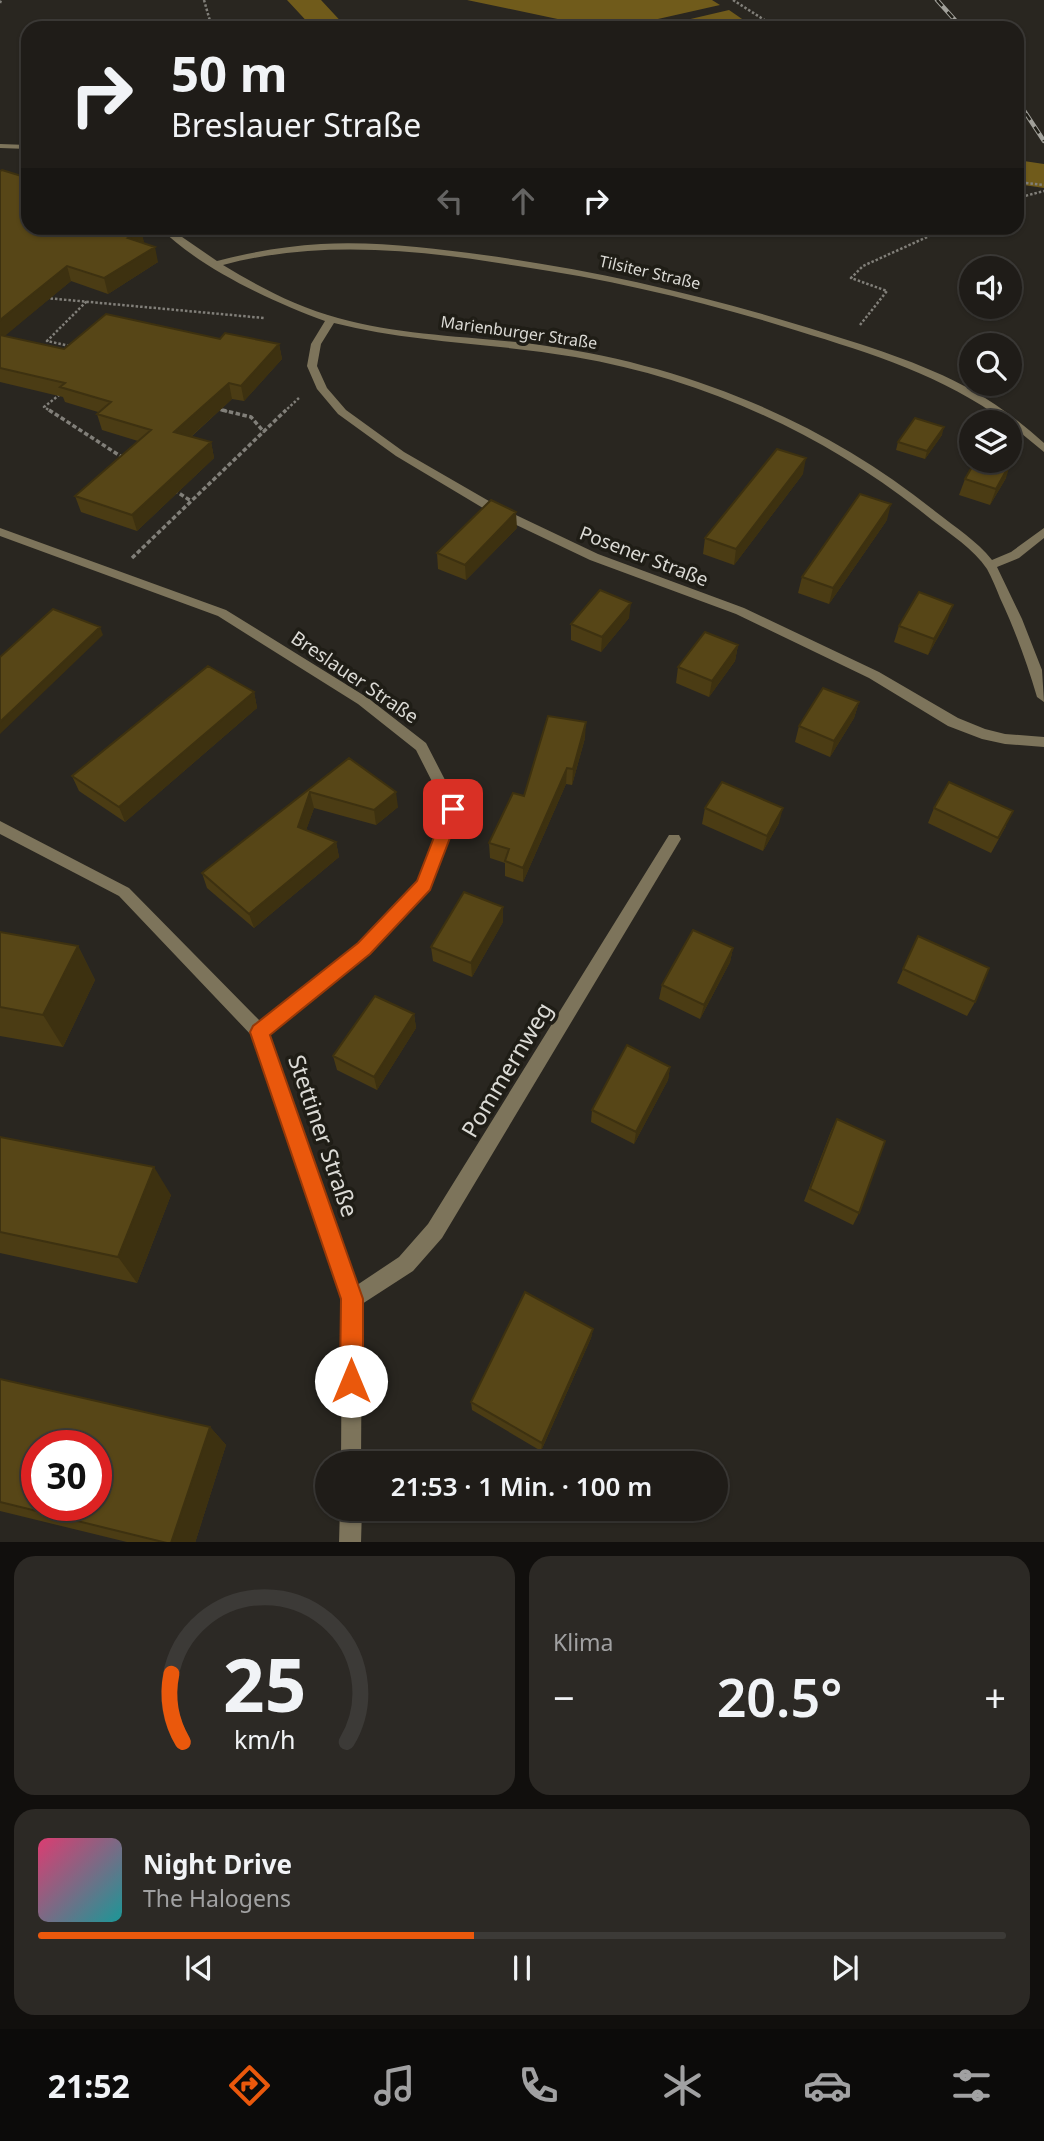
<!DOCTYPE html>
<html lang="de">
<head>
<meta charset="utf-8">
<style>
	:root { --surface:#1f1c18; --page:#2c2925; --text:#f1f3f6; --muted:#a1a1a2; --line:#3c3a37; --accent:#ea580c }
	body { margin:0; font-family:"Noto Sans",sans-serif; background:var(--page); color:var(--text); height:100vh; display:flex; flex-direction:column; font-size:26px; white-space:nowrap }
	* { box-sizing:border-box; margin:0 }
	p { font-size:23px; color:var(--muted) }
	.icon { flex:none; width:38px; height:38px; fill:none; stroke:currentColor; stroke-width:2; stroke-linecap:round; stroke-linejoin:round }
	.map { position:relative; height:1542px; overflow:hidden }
	.side { display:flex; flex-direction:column; gap:14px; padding:14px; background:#110f0d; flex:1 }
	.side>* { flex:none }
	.hud { position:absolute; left:21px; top:21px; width:1003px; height:214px; border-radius:21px; box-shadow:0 2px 5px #0004,0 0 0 2px var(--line); background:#1f1c18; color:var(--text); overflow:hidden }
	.tools { position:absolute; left:959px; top:256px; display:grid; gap:14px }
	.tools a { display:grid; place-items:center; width:63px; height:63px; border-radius:50%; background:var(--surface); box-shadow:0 2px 5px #0004,0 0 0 2px var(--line); font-size:35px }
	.speed { position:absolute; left:21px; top:1430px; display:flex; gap:14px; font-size:35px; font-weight:700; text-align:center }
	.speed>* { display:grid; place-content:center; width:91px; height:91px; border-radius:50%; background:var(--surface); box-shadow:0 2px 5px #0004,0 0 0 2px var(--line); line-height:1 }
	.speed .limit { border:10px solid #d22; background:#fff; color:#111 }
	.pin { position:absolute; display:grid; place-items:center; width:60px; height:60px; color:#fff; margin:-30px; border-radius:14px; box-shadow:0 4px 10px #0006 }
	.me { position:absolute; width:77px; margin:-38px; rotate:0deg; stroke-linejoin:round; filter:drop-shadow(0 0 5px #0008) }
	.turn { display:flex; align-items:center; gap:24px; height:147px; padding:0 35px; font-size:32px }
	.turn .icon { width:91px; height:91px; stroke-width:2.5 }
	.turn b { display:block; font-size:49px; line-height:60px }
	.lanes { display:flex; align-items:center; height:66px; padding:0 35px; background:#0003; justify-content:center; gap:35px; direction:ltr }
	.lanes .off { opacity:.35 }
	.big { font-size:52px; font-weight:600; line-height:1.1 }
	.side .tile { flex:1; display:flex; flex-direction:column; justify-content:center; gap:10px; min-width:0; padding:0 24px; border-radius:21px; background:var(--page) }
	.side .dial { align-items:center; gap:0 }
	.dial svg { height:182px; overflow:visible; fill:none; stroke:var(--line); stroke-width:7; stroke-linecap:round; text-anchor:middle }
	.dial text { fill:var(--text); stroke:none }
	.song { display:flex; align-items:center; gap:21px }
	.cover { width:84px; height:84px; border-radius:10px; background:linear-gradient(135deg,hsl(340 70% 55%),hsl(180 70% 35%)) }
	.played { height:7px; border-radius:4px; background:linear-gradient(90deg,var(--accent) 45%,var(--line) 45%) }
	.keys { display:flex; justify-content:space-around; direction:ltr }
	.heat { display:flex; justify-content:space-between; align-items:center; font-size:38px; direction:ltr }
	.side .tiles { flex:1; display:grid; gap:14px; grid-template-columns:1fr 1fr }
	.tile:last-child { grid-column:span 2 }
	.trip { position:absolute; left:315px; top:1451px; width:413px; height:70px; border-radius:35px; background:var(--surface); box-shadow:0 2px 5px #0004,0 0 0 2px var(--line); font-weight:600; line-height:70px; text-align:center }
	.tab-bar { display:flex; height:112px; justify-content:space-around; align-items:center; background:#0c0b0a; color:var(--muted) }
	.tab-bar .icon { width:49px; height:49px }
	.tab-bar .selected { color:var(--accent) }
	.tab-bar b { font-size:32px; color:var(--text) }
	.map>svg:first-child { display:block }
	.water { fill:#705b1b }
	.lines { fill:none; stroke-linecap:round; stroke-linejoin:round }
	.river { fill:#705b1b; fill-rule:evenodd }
	.path-far1 { stroke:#817f79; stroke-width:2.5; stroke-dasharray:2.5 2; stroke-linecap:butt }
	.path { stroke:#817f79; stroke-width:3.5; stroke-dasharray:4.5 2.5; stroke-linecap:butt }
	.minor { fill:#7d745b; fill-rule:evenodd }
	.rail-casing { stroke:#a1a09a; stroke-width:4.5 }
	.rail { stroke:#1f1d16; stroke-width:2.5; stroke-dasharray:8; stroke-linecap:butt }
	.wall { fill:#4b3c14 }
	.shaded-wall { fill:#3d3110 }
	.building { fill:#574617; stroke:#3d3110; stroke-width:2; fill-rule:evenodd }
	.route { fill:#ea580c; stroke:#983908; stroke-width:2 }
	.labels { text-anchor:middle; stroke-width:7; stroke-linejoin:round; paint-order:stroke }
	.far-street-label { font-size:16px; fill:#dbdad5; stroke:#1f1d16 }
	.street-label { font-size:19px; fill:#dbdad5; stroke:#1f1d16 }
	.near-street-label { font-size:23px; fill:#dbdad5; stroke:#1f1d16 }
</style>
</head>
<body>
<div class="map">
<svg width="1044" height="1543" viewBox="0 0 1044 1543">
	<rect width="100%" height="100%" fill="#292620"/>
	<!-- water -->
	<path class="water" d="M467,0H712L720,5L618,28L567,21Z
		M729,10L745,21L740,28H652Z"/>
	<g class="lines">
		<!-- river -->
		<path class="river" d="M287,0H321L347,28H313Z
			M1017,160L1044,164V188L1017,184Z"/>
		<!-- path-far1 -->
		<path class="path-far1" d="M204,0L212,28
			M733,0L777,28
			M0,3L1,0
			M1017,182L1044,185
			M1017,198L1044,191
			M46,298L264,318
			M860,325L887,291L851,278L863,266L947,228
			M74,347L47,341L87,301
			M216,409L230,412
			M52,412L44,407L63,392
			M284,412L300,397"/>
		<!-- path -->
		<path class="path" d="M49,410L125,459
			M222,410L251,417L264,432
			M174,490L191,501
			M132,558L286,410"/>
		<!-- minor -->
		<path class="minor" d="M0,144L28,145V149L0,148Z
			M160,228H169L217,261C252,252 286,246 321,244C376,241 431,248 484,255C595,270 703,295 809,328C864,345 921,362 972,390C998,405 1022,423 1044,443V452L1010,424V422H1006C944,376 870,353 798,331C706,302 613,280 518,266C420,250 321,239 223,265C259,287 297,307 338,318C406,337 478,336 547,346C688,366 825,422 936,512C955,527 977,541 992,560L1011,552L1044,528V538L1019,558L997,567L1022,619L1042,670L1044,702L1037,697C1027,663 1015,630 1000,598C996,588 992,578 987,569C974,549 950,534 932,520C829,436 705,379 575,357C494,343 413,343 334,323L321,344L317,366L327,388L346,410L404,452L501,508L598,554L744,608L879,672L958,718L985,729L1005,734L1044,737V747L1005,744L982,739L948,726L869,678L736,614L590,560L493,514L396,456L338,414L317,389L307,366L311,344L325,321C272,302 200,268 160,228Z
			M0,528L226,610L368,698L426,743L460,809L429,889L370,953L269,1036L357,1285L399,1257L428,1224L669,835H679L681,839L442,1238L413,1271L362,1304L361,1463H341L342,1299L253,1037L119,896L0,834V821L129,888L261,1022L358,943L418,881L446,809L416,750L358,704L218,616L0,536Z
			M340,1508H362L361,1543H339Z"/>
		<!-- rail casing -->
		<g class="rail-casing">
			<path id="rail" d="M937,0L962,28
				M1017,100L1044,141"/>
		</g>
		<!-- rail -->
		<use href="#rail" class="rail"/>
	</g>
	<!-- wall -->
	<path class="wall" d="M0,171L28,228L141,231L144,244L158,262L108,294L71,281L4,336L64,349L220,339L279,344L282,359L244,401L232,399L191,437L211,442L214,458L137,531L81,512L75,496L138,441L102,430L97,414L98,412L65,402L63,397L0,382Z
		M942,435L925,459L896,450L898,442Z
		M803,474L734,565L703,554L705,538Z
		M1006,478L990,505L959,495L965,479Z
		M887,520L829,604L798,593L802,577Z
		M517,528L466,580L438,569L437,553Z
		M629,618L601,652L571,640V624Z
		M947,621L928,655L894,642L899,626Z
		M738,645L735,661L709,697L676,683L678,667Z
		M254,692L257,708L125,822L79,791L72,776Z
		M859,702L854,718L830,757L795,742L799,726Z
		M585,738L572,785L566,784L523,882L505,876V863L490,858L489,843L524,796Z
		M349,758L398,807L376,825L314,808L306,830L336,842L339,857L254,928L207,888L202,873Z
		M705,808L779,823L763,851L702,824Z
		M934,808L1006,826L991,853L928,823Z
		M503,922L472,977L433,961L431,947Z
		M0,932L78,946L95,980L63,1047L0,1036Z
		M918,936L975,1002L967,1016L897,983Z
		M733,948L730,962L700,1019L659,999L662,985Z
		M414,1014L416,1028L377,1090L337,1070L333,1056Z
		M670,1067L668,1080L634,1144L591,1122L592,1110Z
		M837,1119L859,1213L853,1225L804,1201L831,1131Z
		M0,1137L171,1195L137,1283L0,1253Z
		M593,1329L591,1338L541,1451L472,1410L471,1402Z
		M0,1379L210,1427L226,1445L195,1543H131L0,1511Z"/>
	<!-- shaded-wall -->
	<path class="shaded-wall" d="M141,231L145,245L128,238Z
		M155,247L158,262L108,294L104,278Z
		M67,266L71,281L0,340V320Z
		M279,344L282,359L244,401L241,386Z
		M229,383L232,399L178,448L174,432Z
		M944,427L942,435L925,459L927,451Z
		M211,442L214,458L137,531L132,515Z
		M806,458L803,474L734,565L736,549Z
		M1011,462L1006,478L990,505L996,489Z
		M891,504L887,520L829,604L833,588Z
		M516,512L517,528L466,580L465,565Z
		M631,603L629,618L601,652L602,637Z
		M953,605L947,621L928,655L934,639Z
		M100,627L103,635L0,734V722Z
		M738,645L735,661L709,697L712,681Z
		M254,692L257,708L125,822L119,807Z
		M859,702L854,718L830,757L834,741Z
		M586,722L585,738L572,785L573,769Z
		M567,768L566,784L523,882V868Z
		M310,792L314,808L302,842L298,827Z
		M396,792L398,807L376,825L374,810Z
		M783,808L779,823L763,851L767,836Z
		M336,842L339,857L254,928L249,914Z
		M503,907V922L472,977L471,963Z
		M78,946L95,980L63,1047L43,1015Z
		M733,948L730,962L700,1019L704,1005Z
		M414,1014L416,1028L377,1090L374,1077Z
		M670,1067L668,1080L634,1144L636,1132Z
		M154,1167L171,1195L137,1283L118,1257Z
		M593,1329L591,1338L541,1451L542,1443Z
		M210,1427L226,1445L195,1543H171Z"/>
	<!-- building -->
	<path class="building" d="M2,170L28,178V228H132L141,231L128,238L155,247L104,278L67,266L0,320V171Z
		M106,314L220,339L225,333L279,344L241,386L229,383L174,432L211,442L132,515L75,496L151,430L97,414L111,402L60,387L65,383L0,368V335L64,349Z
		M915,418L944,427L927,451L898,442Z
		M777,449L806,458L736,549L705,538Z
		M976,460H1005L1011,462L996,489L965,479Z
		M860,494L891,504L833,588L802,577Z
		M491,500L516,512L465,565L437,553Z
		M600,590L631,603L602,637L571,624Z
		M919,592L953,605L934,639L899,626Z
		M53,609L100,627L0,722V657Z
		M705,632L738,645L712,681L678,667Z
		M208,666L254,692L119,807L72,776Z
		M823,688L859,702L834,741L799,726Z
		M548,716L586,722L573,769L567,768L523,868L505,861L509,849L489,843L513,793L524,796Z
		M349,758L396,792L374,810L310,792L298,827L336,842L249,914L202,873Z
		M722,782L783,808L767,836L705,808Z
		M949,782L1013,811L998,838L934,808Z
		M464,892L503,907L471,963L431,947Z
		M693,930L733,948L704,1005L662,985Z
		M0,932L78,946L43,1015L0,1007Z
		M918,936L989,968L975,1002L903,969Z
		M375,996L414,1014L374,1077L333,1056Z
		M627,1045L670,1067L636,1132L592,1110Z
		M837,1119L885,1141L859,1213L810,1189Z
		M0,1137L154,1167L118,1257L0,1232Z
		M525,1292L593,1329L542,1443L471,1402Z
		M0,1379L210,1427L171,1543H167L0,1502ZM37,1446H96V1505H37Z"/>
	<!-- route -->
	<path class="route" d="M453,802L461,809L430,890L370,954L270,1035L363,1299V1381L359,1389L351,1392L343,1389L340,1381L341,1299L250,1032L253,1026L358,943L417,881L445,809Z"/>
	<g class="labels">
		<!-- far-street labels -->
		<g class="far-street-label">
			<text transform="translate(650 272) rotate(13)" y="6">Tilsiter Straße</text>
			<text transform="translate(519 332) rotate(8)" y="6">Marienburger Straße</text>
		</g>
		<!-- street labels -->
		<g class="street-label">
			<text transform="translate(644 556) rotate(21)" y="7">Posener Straße</text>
			<text transform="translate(355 677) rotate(34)" y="7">Breslauer Straße</text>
		</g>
		<!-- near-street labels -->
		<g class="near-street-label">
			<text transform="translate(507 1070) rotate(-59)" y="8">Pommernweg</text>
			<text transform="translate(323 1136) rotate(71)" y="8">Stettiner Straße</text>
		</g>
	</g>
</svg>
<div class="tools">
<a><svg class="icon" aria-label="sound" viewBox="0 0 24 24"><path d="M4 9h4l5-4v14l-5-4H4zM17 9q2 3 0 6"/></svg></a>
<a><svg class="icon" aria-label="search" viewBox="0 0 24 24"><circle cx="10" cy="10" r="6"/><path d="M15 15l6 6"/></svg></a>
<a><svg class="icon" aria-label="layers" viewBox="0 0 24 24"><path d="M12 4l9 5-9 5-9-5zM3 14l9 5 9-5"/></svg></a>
</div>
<div class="speed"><div class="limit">30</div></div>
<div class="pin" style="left:453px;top:809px;background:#d93025"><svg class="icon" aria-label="arrive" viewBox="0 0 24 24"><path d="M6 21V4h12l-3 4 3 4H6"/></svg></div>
<svg class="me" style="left:351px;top:1381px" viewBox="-20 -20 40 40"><circle r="19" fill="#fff"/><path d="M0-13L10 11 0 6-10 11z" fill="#ea580c"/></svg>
<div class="trip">21:53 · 1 Min. · 100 m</div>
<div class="hud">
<div class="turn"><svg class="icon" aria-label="right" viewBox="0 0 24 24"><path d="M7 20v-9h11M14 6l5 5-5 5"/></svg><div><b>50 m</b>Breslauer Straße</div></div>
<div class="lanes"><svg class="icon off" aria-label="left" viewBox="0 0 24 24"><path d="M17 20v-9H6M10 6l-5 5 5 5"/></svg><svg class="icon off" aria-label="ahead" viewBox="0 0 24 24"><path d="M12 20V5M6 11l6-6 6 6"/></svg><svg class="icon" aria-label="right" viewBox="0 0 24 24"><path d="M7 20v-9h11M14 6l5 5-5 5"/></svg></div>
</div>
</div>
<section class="side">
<div class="tiles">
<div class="tile dial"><svg viewBox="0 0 100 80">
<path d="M14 69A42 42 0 1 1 86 69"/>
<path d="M14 69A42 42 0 0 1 9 39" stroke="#ea580c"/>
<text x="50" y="56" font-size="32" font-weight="700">25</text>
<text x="50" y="72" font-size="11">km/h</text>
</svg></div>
<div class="tile"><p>Klima</p>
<div class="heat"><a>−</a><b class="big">20.5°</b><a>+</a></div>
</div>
<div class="tile">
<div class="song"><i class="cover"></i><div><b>Night Drive</b><p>The Halogens</p></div></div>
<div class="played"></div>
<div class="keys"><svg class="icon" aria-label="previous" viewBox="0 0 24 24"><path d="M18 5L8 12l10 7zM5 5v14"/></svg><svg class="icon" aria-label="pause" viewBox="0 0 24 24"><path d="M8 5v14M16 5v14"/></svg><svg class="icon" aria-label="next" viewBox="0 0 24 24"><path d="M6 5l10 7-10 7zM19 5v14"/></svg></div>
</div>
</div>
</section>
<nav class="tab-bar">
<b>21:52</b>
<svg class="icon selected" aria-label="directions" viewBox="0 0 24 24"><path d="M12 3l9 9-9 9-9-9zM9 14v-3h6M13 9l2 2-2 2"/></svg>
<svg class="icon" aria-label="music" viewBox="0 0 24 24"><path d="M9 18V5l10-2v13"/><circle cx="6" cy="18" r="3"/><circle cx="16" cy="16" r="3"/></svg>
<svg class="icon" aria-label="phone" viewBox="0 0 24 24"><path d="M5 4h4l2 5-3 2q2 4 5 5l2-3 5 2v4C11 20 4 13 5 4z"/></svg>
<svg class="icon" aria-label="climate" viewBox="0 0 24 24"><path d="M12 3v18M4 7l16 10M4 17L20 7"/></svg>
<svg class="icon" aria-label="car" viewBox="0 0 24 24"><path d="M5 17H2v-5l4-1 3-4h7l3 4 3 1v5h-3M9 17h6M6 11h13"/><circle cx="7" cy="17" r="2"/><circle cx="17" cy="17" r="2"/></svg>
<svg class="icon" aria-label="filters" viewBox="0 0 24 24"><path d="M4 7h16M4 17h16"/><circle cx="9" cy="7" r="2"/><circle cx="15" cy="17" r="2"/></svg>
</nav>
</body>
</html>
